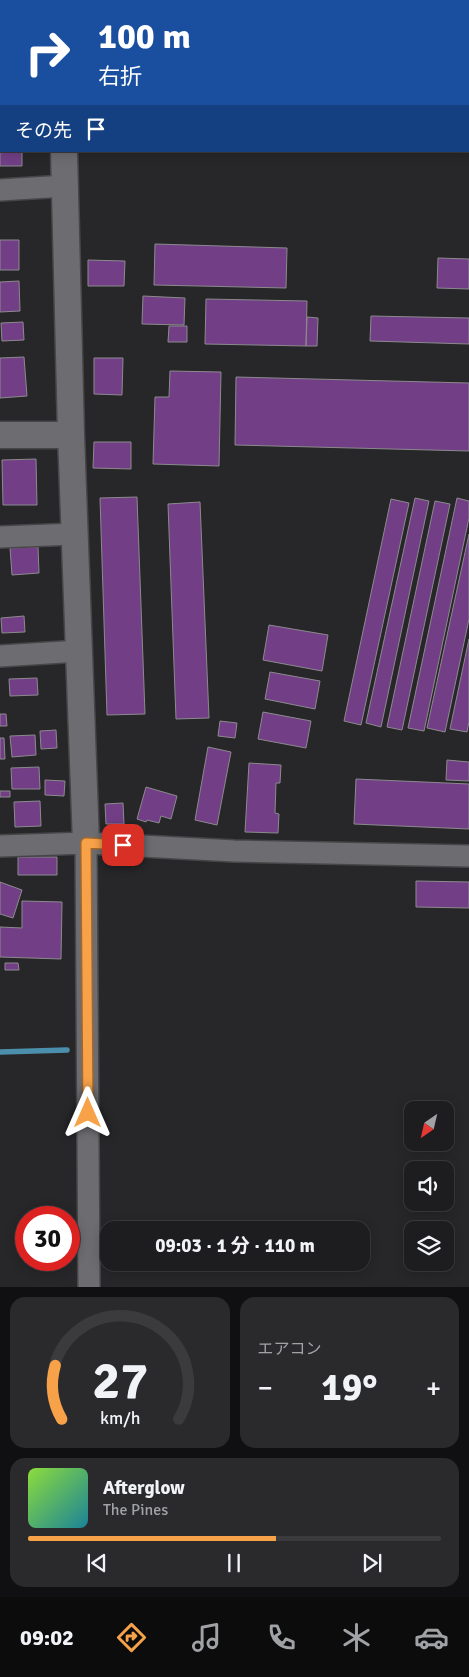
<!DOCTYPE html>
<html lang="ja">
<head>
<meta charset="utf-8">
<style>
	:root { --surface:#1d1d20; --page:#2a2a2d; --text:#f1f3f6; --muted:#a0a2a5; --line:#3b3b3e; --accent:#f7a149 }
	body { margin:0; font-family:Signika,"Noto Sans JP",sans-serif; background:var(--page); color:var(--text); height:100vh; display:flex; flex-direction:column; font-size:19px; white-space:nowrap }
	* { box-sizing:border-box; margin:0 }
	p { font-size:16px; color:var(--muted) }
	.icon { flex:none; width:28px; height:28px; fill:none; stroke:currentColor; stroke-width:2; stroke-linecap:round; stroke-linejoin:round }
	.map { position:relative; height:1287px; overflow:hidden }
	.details { display:flex; flex-direction:column; gap:10px; padding:10px; background:#101012; flex:1 }
	.details>* { flex:none }
	.guide { position:absolute; left:0px; top:0px; width:470px; height:152px; box-shadow:0 2px 12px #0003,0 0 0 1px var(--line); background:#1a4fa0; color:#fff; overflow:hidden }
	.needle { width:32px; rotate:214deg }
	.controls { position:absolute; left:404px; top:1101px; display:grid; gap:10px }
	.controls a { display:grid; place-items:center; width:50px; height:50px; border-radius:10px; background:var(--surface); box-shadow:0 2px 12px #0003,0 0 0 1px var(--line); font-size:25px }
	.speed { position:absolute; left:15px; top:1206px; display:flex; gap:10px; font-size:25px; font-weight:700; text-align:center }
	.speed>* { display:grid; place-content:center; width:65px; height:65px; border-radius:50%; background:var(--surface); box-shadow:0 2px 12px #0003,0 0 0 1px var(--line); line-height:1 }
	.speed .limit { border:8px solid #d22; background:#fff; color:#111 }
	.pin { position:absolute; display:grid; place-items:center; width:42px; height:42px; color:#fff; margin:-21px; border-radius:10px; box-shadow:0 2px 8px #0006 }
	.me { position:absolute; width:55px; margin:-28px; rotate:0deg; stroke-linejoin:round; filter:drop-shadow(0 0 4px #0008) }
	.turn { display:flex; align-items:center; gap:18px; height:105px; padding:0 15px; font-size:22px }
	.turn .icon { width:65px; height:65px; stroke-width:2.5 }
	.turn b { display:block; font-size:35px; line-height:42px }
	.then { display:flex; align-items:center; height:48px; padding:0 15px; background:#0003; gap:10px; font-size:19px }
	.big { font-size:38px; font-weight:700; line-height:1.1 }
	.details .tile { flex:1; display:flex; flex-direction:column; justify-content:center; gap:8px; min-width:0; padding:0 18px; border-radius:15px; background:var(--page) }
	.details .dial { align-items:center; gap:0 }
	.dial svg { height:130px; overflow:visible; fill:none; stroke:var(--line); stroke-width:7; stroke-linecap:round; text-anchor:middle }
	.dial text { fill:var(--text); stroke:none }
	.song { display:flex; align-items:center; gap:15px }
	.cover { width:60px; height:60px; border-radius:8px; background:linear-gradient(135deg,hsl(90 70% 55%),hsl(190 70% 35%)) }
	.played { height:5px; border-radius:2px; background:linear-gradient(90deg,var(--accent) 60%,var(--line) 60%) }
	.keys { display:flex; justify-content:space-around; direction:ltr }
	.heat { display:flex; justify-content:space-between; align-items:center; font-size:28px; direction:ltr }
	.details .tiles { flex:1; display:grid; gap:10px; grid-template-columns:1fr 1fr }
	.tile:last-child { grid-column:span 2 }
	.trip { position:absolute; left:100px; top:1221px; width:270px; height:50px; border-radius:15px; background:var(--surface); box-shadow:0 2px 12px #0003,0 0 0 1px var(--line); font-weight:700; line-height:50px; text-align:center }
	.tabs { display:flex; height:80px; justify-content:space-around; align-items:center; background:#0c0c0d; color:var(--muted) }
	.tabs .icon { width:35px; height:35px }
	.tabs .selected { color:var(--accent) }
	.tabs b { font-size:22px; color:var(--text) }
	.map>svg:first-child { display:block }
	.lines { fill:none; stroke-linecap:round; stroke-linejoin:round }
	.stream { stroke:#4c8fac; stroke-width:5.5 }
	.building { fill:#723f87; stroke:#8c8a8d }
	.minor-casing { stroke:#464648; stroke-width:24 }
	.tertiary-casing { stroke:#464648; stroke-width:29 }
	.minor { stroke:#6d6c70; stroke-width:21 }
	.tertiary { stroke:#6d6c70; stroke-width:26 }
	.route-casing { stroke:#a1692f; stroke-width:12 }
	.route { stroke:#f7a149; stroke-width:9 }
</style>
</head>
<body>
<div class="map">
<svg width="469" height="1287" viewBox="0 0 469 1287">
	<rect width="100%" height="100%" fill="#27272a"/>
	<g class="lines">
		<!-- stream -->
		<path class="stream" d="M0,1052L67,1050"/>
	</g>
	<!-- building -->
	<path class="building" d="M0,131L1,151H22V166H0Z
		M0,240H19V270H0Z
		M155,244L287,248L286,288L154,285Z
		M438,258L469,259V289L437,288Z
		M88,260L125,261L124,286H88Z
		M19,281L20,311L0,312V282Z
		M143,296L185,298L184,325L142,324Z
		M206,299L307,301L306,346L205,344Z
		M371,316L469,318V344L370,341Z
		M307,317L318,318L317,346H306Z
		M23,322L24,340L2,341L1,323Z
		M169,326H187V342H168Z
		M24,357L27,396L0,398V358Z
		M94,358H123L122,395L94,394Z
		M170,371L221,372L219,466L153,464L155,397H169Z
		M236,377L469,383V451L235,445Z
		M94,442H131V469L93,468Z
		M36,459L37,505H3L2,460Z
		M137,497L145,714L107,715L100,498Z
		M415,498L429,501L381,727L366,723Z
		M457,498L469,501V518L424,731L408,728Z
		M391,499L409,503L361,725L344,721Z
		M435,501L450,504L402,730L387,727Z
		M200,502L209,718L176,719L168,504Z
		M469,534V619L445,732L427,728Z
		M38,547L39,573L12,575L10,548Z
		M24,616L25,632L2,633L1,618Z
		M269,625L328,635L322,671L263,660Z
		M469,639V722L467,732L450,729Z
		M270,672L320,681L315,709L265,699Z
		M37,678L38,695L10,696L9,679Z
		M263,712L311,721L306,748L258,739Z
		M0,714H6L7,726H0Z
		M220,721L237,723L235,738L218,736Z
		M56,730L57,748L41,749L40,731Z
		M35,735L36,755L12,757L10,736Z
		M0,738H4L5,759H0Z
		M208,747L231,752L217,825L195,820Z
		M447,760L469,762V781L446,780Z
		M249,763L281,765L280,783H276L275,813L279,814L278,833L245,832Z
		M39,767L40,789H12L11,768Z
		M356,779L469,784V829L354,824Z
		M45,780L65,781L64,796L45,795Z
		M146,787L177,796L171,819L161,816L159,823L147,820L146,822L137,819Z
		M0,791H10V797H0Z
		M40,801L41,826L15,827L14,802Z
		M123,803L124,824H106L105,804Z
		M18,857H57V875H18Z
		M416,881L469,882V908L416,907Z
		M0,882L22,890L13,918L0,914Z
		M22,901L62,902L61,959L0,957V927L22,928Z
		M5,963H18L19,970H5Z"/>
	<g class="lines">
		<!-- minor casing -->
		<g class="minor-casing">
			<path id="minor" d="M183,1V0
				M373,1V0
				M0,74L1,73
				M0,190L65,186
				M0,537L75,534
				M0,656L79,651
				M86,843L89,1287
				M0,846L86,843L234,851L469,856"/>
		</g>
		<!-- tertiary casing -->
		<g class="tertiary-casing">
			<path id="tertiary" d="M65,1V0
				M64,151L71,435L86,843
				M0,435H71"/>
		</g>
		<!-- minor -->
		<use href="#minor" class="minor"/>
		<!-- tertiary -->
		<use href="#tertiary" class="tertiary"/>
	</g>
	<g class="lines">
		<!-- route casing -->
		<g class="route-casing">
			<path id="route" d="M88,1113L86,843L123,845"/>
		</g>
		<!-- route -->
		<use href="#route" class="route"/>
	</g>
</svg>
<div class="controls">
<a><svg class="needle" viewBox="-14 -14 28 28"><path d="M0-13l5 13h-10z" fill="#e53935"/><path d="M0 13l5-13h-10z" fill="#a0a2a5"/></svg></a>
<a><svg class="icon" aria-label="sound" viewBox="0 0 24 24"><path d="M4 9h4l5-4v14l-5-4H4zM17 9q2 3 0 6"/></svg></a>
<a><svg class="icon" aria-label="layers" viewBox="0 0 24 24"><path d="M12 4l9 5-9 5-9-5zM3 14l9 5 9-5"/></svg></a>
</div>
<div class="speed"><div class="limit">30</div></div>
<div class="pin" style="left:123px;top:845px;background:#d93025"><svg class="icon" aria-label="arrive" viewBox="0 0 24 24"><path d="M6 21V4h12l-3 4 3 4H6"/></svg></div>
<svg class="me" style="left:88px;top:1113px" viewBox="-20 -20 40 40"><path d="M0-17L14 15 0 8-14 15z" fill="#f7a149" stroke="#fff" stroke-width="4"/></svg>
<div class="trip">09:03 · 1 分 · 110 m</div>
<div class="guide">
<div class="turn"><svg class="icon" aria-label="right" viewBox="0 0 24 24"><path d="M7 20v-9h11M14 6l5 5-5 5"/></svg><div><b>100 m</b>右折</div></div>
<div class="then">その先<svg class="icon" aria-label="arrive" viewBox="0 0 24 24"><path d="M6 21V4h12l-3 4 3 4H6"/></svg></div>
</div>
</div>
<section class="details">
<div class="tiles">
<div class="tile dial"><svg viewBox="0 0 100 80">
<path d="M14 69A42 42 0 1 1 86 69"/>
<path d="M14 69A42 42 0 0 1 10 36" stroke="#f7a149"/>
<text x="50" y="56" font-size="32" font-weight="700">27</text>
<text x="50" y="72" font-size="11">km/h</text>
</svg></div>
<div class="tile"><p>エアコン</p>
<div class="heat"><a>−</a><b class="big">19°</b><a>+</a></div>
</div>
<div class="tile">
<div class="song"><i class="cover"></i><div><b>Afterglow</b><p>The Pines</p></div></div>
<div class="played"></div>
<div class="keys"><svg class="icon" aria-label="previous" viewBox="0 0 24 24"><path d="M18 5L8 12l10 7zM5 5v14"/></svg><svg class="icon" aria-label="pause" viewBox="0 0 24 24"><path d="M8 5v14M16 5v14"/></svg><svg class="icon" aria-label="next" viewBox="0 0 24 24"><path d="M6 5l10 7-10 7zM19 5v14"/></svg></div>
</div>
</div>
</section>
<nav class="tabs">
<b>09:02</b>
<svg class="icon selected" aria-label="directions" viewBox="0 0 24 24"><path d="M12 3l9 9-9 9-9-9zM9 14v-3h6M13 9l2 2-2 2"/></svg>
<svg class="icon" aria-label="music" viewBox="0 0 24 24"><path d="M9 18V5l10-2v13"/><circle cx="6" cy="18" r="3"/><circle cx="16" cy="16" r="3"/></svg>
<svg class="icon" aria-label="phone" viewBox="0 0 24 24"><path d="M5 4h4l2 5-3 2q2 4 5 5l2-3 5 2v4C11 20 4 13 5 4z"/></svg>
<svg class="icon" aria-label="climate" viewBox="0 0 24 24"><path d="M12 3v18M4 7l16 10M4 17L20 7"/></svg>
<svg class="icon" aria-label="car" viewBox="0 0 24 24"><path d="M5 17H2v-5l4-1 3-4h7l3 4 3 1v5h-3M9 17h6M6 11h13"/><circle cx="7" cy="17" r="2"/><circle cx="17" cy="17" r="2"/></svg>
</nav>
</body>
</html>
